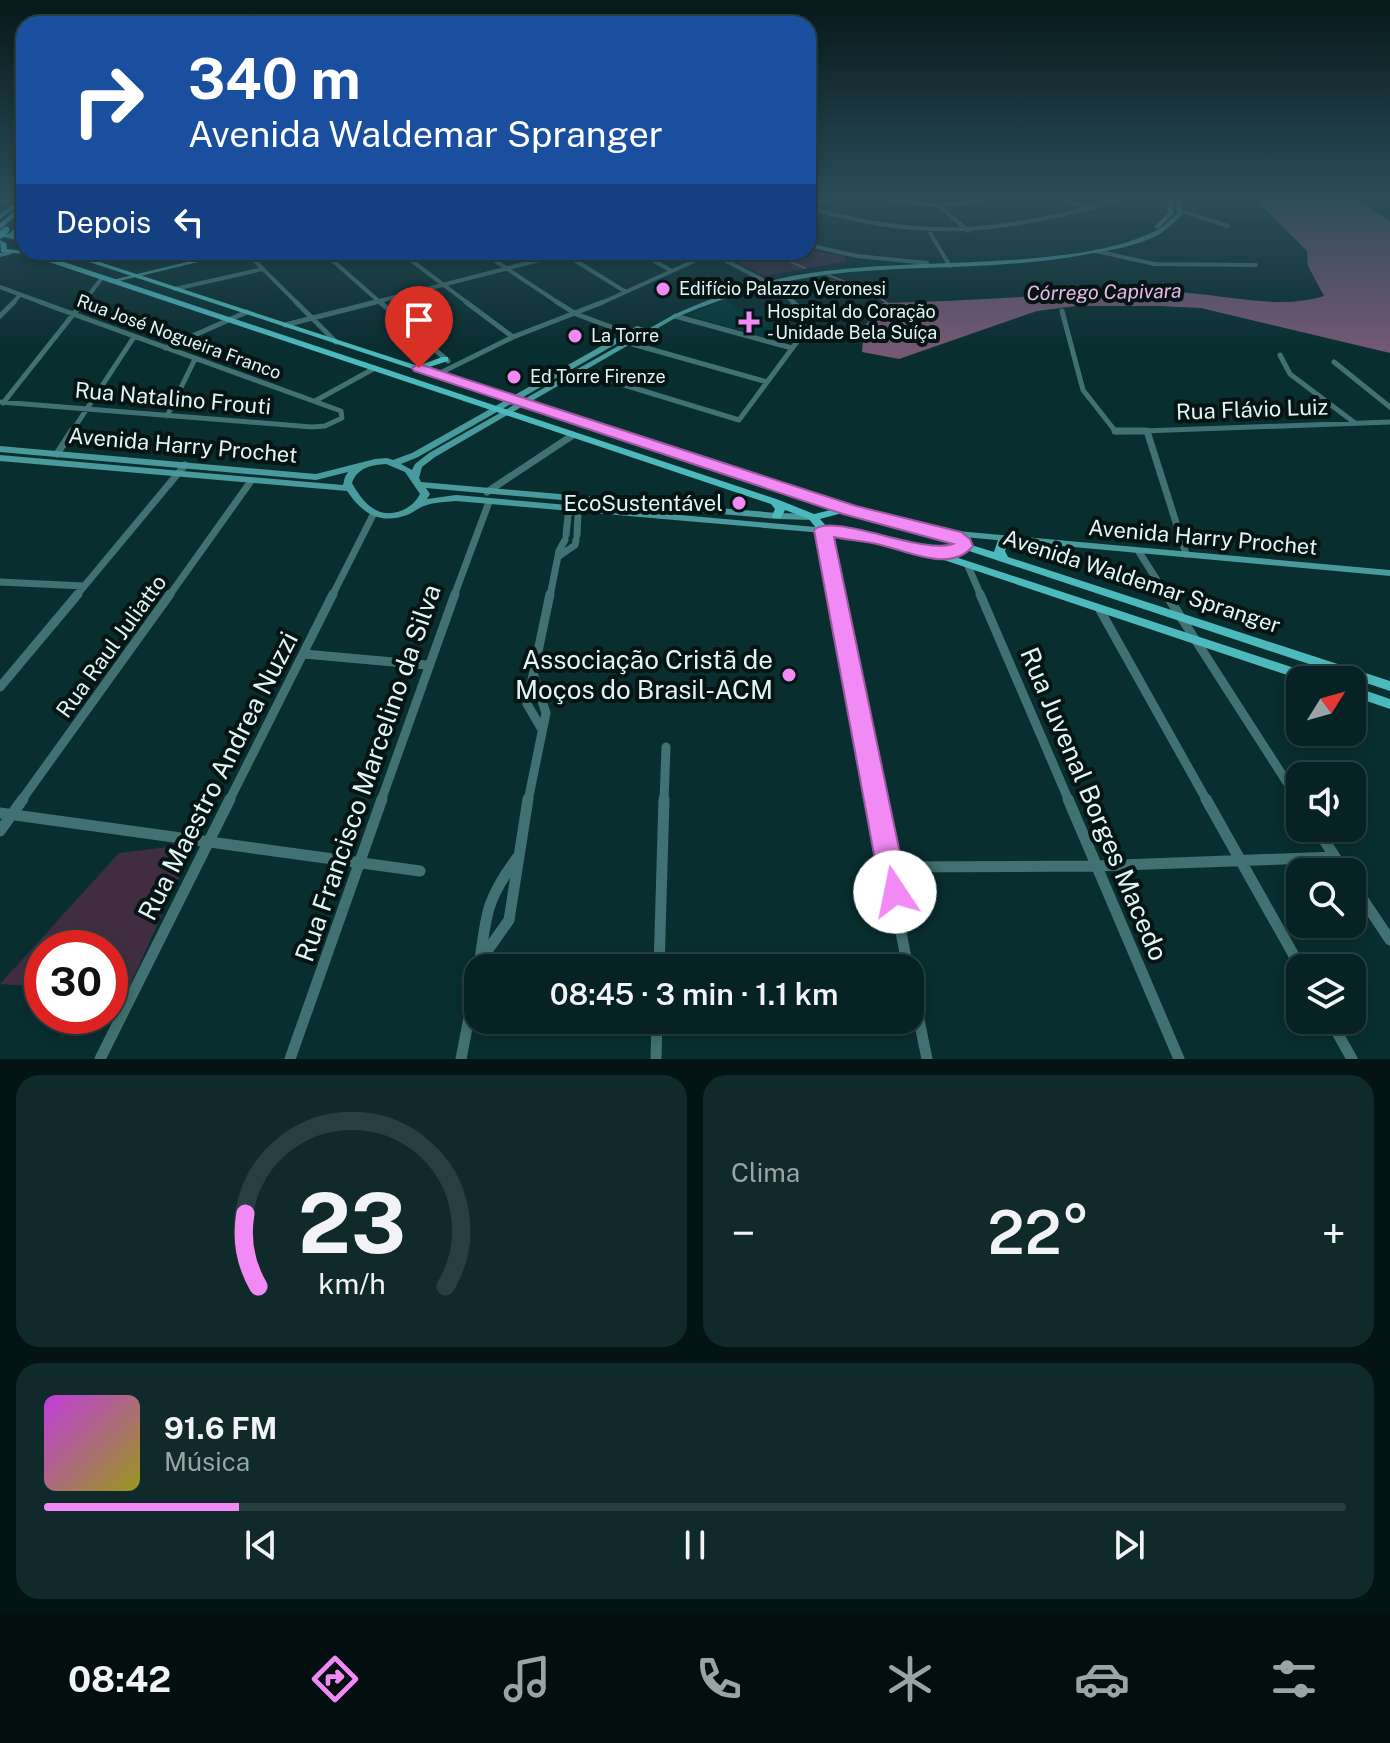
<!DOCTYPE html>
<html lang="pt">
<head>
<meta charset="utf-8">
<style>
	:root { --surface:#072224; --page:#102a2c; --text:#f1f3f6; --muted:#98a4a6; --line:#283f41; --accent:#f18af4 }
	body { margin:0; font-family:"Public Sans",sans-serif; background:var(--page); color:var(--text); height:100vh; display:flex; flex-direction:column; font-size:30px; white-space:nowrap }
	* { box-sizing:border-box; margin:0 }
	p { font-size:26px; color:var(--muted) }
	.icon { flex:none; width:44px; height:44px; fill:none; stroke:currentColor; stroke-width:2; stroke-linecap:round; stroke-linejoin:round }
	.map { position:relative; height:1059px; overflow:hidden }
	.side { display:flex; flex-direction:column; gap:16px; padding:16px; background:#041314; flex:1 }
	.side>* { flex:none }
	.banner { position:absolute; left:16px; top:16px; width:800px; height:244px; border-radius:24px; box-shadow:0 4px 12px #0003,0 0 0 2px var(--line); background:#1a4fa0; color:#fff; overflow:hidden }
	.needle { width:52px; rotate:53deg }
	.controls { position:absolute; left:1286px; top:666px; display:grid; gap:16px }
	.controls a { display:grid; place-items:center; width:80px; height:80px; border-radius:16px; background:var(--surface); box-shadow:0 4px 12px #0003,0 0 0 2px var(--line); font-size:40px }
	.speed { position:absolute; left:24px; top:930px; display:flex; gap:16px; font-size:40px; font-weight:700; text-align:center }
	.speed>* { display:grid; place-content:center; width:104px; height:104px; border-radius:50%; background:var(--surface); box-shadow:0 4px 12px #0003,0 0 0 2px var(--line); line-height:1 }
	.speed .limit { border:12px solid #d22; background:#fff; color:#111 }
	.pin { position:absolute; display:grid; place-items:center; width:68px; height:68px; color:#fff; margin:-82px -34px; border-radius:50% 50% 50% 0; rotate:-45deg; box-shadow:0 0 8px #0007 }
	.pin .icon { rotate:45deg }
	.me { position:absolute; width:88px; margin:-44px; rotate:349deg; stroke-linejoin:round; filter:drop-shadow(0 0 6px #0008) }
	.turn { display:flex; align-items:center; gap:28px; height:168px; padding:0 40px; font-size:36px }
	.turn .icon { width:104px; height:104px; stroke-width:2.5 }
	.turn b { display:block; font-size:56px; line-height:68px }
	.then { display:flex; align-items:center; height:76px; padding:0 40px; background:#0003; gap:16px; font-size:30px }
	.big { font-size:60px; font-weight:600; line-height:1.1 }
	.side .card { flex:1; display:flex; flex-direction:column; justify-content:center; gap:12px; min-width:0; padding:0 28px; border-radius:24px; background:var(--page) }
	.side .dial { align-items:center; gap:0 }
	.dial svg { height:208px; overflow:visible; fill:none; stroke:var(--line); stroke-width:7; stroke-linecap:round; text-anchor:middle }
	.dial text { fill:var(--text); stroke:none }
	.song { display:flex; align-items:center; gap:24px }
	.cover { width:96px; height:96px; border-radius:12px; background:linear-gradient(135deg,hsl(290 70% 55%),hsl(60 70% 35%)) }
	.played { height:8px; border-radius:4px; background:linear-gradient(90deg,var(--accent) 15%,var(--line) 15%) }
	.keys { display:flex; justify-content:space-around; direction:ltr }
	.heat { display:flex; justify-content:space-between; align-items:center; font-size:44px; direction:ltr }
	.side .tiles { flex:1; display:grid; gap:16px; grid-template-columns:1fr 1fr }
	.card:last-child { grid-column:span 2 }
	.trip { position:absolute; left:464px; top:954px; width:460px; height:80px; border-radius:24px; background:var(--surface); box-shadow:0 4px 12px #0003,0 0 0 2px var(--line); font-weight:600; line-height:80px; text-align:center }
	.menu { display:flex; height:128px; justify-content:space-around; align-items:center; background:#030e0e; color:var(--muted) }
	.menu .icon { width:56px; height:56px }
	.menu .current { color:var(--accent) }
	.menu b { font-size:36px; color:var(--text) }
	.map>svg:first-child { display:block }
	.built { fill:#04393b }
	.green { fill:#402d41 }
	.water { fill:#745874 }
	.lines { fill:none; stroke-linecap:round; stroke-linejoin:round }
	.stream { stroke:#745874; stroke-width:2 }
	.street-far4 { stroke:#417172; stroke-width:4 }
	.street-far3 { stroke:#417172; stroke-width:5 }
	.street-far2 { stroke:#417172; stroke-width:7 }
	.street-far1 { stroke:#417172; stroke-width:9 }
	.street { stroke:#417172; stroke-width:11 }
	.secondary { fill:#499a9c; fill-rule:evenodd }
	.primary { fill:#4cb9bd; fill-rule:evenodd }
	.highway { fill:#4dd6da; fill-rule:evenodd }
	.highway-bridge { stroke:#4dd6da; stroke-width:7 }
	.route { fill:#f18af4; stroke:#9d5a9f; stroke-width:2 }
	.poi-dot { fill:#f18af4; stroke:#061414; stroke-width:3 }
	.labels { text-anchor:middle; stroke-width:8; stroke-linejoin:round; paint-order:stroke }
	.far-poi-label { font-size:18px; fill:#e1f5f5; stroke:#061414; text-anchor:start }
	.far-street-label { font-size:18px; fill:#e1f5f5; stroke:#061414 }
	.far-water-label { font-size:20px; font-style:italic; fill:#e8b7e8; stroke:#061414 }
	.street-label { font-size:22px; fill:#e1f5f5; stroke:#061414 }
	.poi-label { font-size:22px; fill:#e1f5f5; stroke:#061414; text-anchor:end }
	.near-poi-label { font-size:26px; fill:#e1f5f5; stroke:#061414; text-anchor:end }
	.near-street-label { font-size:26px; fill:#e1f5f5; stroke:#061414 }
</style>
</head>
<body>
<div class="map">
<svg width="1390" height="1059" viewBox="0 0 1390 1059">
	<rect width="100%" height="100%" fill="#092e30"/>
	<!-- built -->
	<path class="built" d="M725,300L741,311L788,308L793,331L778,342L692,316L696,311Z"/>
	<!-- green -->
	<path class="green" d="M808,250L843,256L848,261L764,276L717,252Z
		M194,844L126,994L110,993V948H42V987L0,984L119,853Z"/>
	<!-- water -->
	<path class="water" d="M1256,200H1358L1390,221V353L1201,308L1159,306H1076L1037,311L899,359L862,352L864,327L883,303C979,301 1075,292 1171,292C1221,293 1276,311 1324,296L1308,266L1307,251Z"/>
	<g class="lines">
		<!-- stream -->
		<path class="stream" d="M768,252L805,268
			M828,275L873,293L887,303"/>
		<!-- street-far4 -->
		<path class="street-far4" d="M887,200L940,206L985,200
			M1065,200L1089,208
			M0,203L15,200
			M809,206L830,200
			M940,206L968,231
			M808,207C922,242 1005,233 1118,200
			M1181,211L1228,226
			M930,233L950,266
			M808,245L857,256L927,263
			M1096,251L1154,264L1256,265
			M246,252L298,304
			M323,252L382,304
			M400,252L469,304
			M482,252L560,304
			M638,252L672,271
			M709,252L763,280
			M563,253L626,292
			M773,282L795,304
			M0,287L46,304
			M175,289L263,269
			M12,304L19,296
			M82,304L102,278
			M368,304L571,252
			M599,304L712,253"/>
		<!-- street-far3 -->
		<path class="street-far3" d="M296,302L336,342
			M380,302L448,361
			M466,302L513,337
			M557,302L576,314L630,334
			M1062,311L1083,390L1116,432L1390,422
			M0,316L14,302
			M675,316L792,348
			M285,325L376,302
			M618,340L767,382
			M165,348L247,312
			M1280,355L1290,374L1355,423
			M1334,362L1390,407
			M578,371L739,420L805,331L801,310L793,302
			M436,375L513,337L603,302
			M315,401L375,368
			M0,402L312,427L325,426L342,418L341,411L40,302
			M3,403L83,302
			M167,416L195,359
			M71,433L134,337"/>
		<!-- street-far2 -->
		<path class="street-far2" d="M1115,431H1144
			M1147,431L1186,554
			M57,454L72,431
			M487,492L573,435
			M573,509L578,514L577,535
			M823,530L836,596
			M566,535L568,516L575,500
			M1139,552L1167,596
			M558,557L575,545L576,540
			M968,566L981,596
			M0,582L84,586
			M76,596L185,465
			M169,596L251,481
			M332,596L374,513
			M454,596L489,502
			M550,596L559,551L565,540"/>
		<!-- street-far1 -->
		<path class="street-far1" d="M835,594L876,801
			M980,594L1069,801
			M1166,594L1299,801
			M1100,610L1207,801
			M304,654L427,665
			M0,687L78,594
			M541,728L527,704L550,594
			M21,801L170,594
			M229,801L333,594
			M381,801L455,594
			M528,801L546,713L534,676
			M664,801L666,747"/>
		<!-- street -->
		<path class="street" d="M875,799L908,968
			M1068,799L1179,1059
			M1206,799L1301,968
			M1298,799L1300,803
			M0,813L420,871
			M1316,828L1345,872
			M0,831L23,799
			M890,867L1096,866L1335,857
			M1352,883L1390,940
			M480,961L509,920L528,799
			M479,968C486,916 485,901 517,858
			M659,968L664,799
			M910,976L927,1059
			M1330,1020L1352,1059
			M100,1059L230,799
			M290,1059L382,799
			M461,1059L478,971
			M656,1059L657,1020"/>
		<!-- secondary -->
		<path class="secondary" d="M1167,200H1173L1174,213L1159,228H1155V226L1168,213Z
			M1175,200H1181L1182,215C1175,221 1167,230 1158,235C1137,246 1111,250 1088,254C1001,271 912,264 824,275C773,282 724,297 677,317L435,457L422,467L419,478L421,482L777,513L813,514L818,517L813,520L777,519L426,488L430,494L427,499L456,495L827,528L828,530L823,533L456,501C446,502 433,502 424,506C418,508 413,513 407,515C379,525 362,513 347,491L0,461V455L343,485L345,477L348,472L316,480L0,452V446L316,474L375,459L387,458L393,460L412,453L637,326L644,328L418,457L401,464L412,470L415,464L429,453L673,315C721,293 773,277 825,271C898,262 973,265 1046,257C1082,253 1120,248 1153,232C1162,228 1170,220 1177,214ZM386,464L405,472L420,494C412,510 390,519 374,509C364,503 357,492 352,483C357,468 371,465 386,464Z
			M10,251L12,252V254L0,257V253Z
			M229,252H240L111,283L108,281Z
			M946,530L1390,570V576L942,535L941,533L942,531Z"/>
		<!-- primary -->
		<path class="primary" d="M18,200L24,201L0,219V214Z
			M24,222V227L14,235L24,238V242L0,236V232L8,234Z
			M0,240L6,243L7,249L34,252L779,500L814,514L835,509L59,252H69L418,366L442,357H448V361L426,368L854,508L958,534L968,544L994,552L998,540H1006L1008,542L1005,551L1008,557L1390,681V691L960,548L950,538L846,512L820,519L827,527L880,536L937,551L1322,677L1324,680H1302L929,555L879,542L819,532L809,519L785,510L781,518H773L772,516L775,509L771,504L25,254L1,252Z
			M1352,686L1390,699V709L1352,696Z"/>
		<!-- highway -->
		<path class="highway" d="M24,204V209L0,229V223Z"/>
		<!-- highway-bridge -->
		<path class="highway-bridge" d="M0,235L6,230"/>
	</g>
	<!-- sky -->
	<linearGradient id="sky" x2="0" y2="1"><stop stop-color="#05191a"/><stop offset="0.57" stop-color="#2c4c59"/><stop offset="1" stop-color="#2c4c59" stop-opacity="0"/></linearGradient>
	<rect width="1390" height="348" fill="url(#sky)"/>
	<!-- route -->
	<path class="route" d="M419,364L856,506L961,532L970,539L973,546C950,574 906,550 877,544C863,541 848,540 834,537L908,892L904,901L895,904L885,901L881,892L814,530C832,512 923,555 953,544L843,514L414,371L412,368Z"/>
	<!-- markers -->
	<g class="poi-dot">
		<circle cx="663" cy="289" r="8"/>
		<path d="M745 310h8v8h8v8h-8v8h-8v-8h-8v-8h8z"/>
		<circle cx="575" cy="336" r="8"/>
		<circle cx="514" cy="377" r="8"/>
		<circle cx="739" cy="503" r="8"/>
		<circle cx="789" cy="675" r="8"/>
	</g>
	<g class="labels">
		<!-- far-poi labels -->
		<g class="far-poi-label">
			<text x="679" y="295">Edifício Palazzo Veronesi</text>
			<text x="767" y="318">Hospital do Coração<tspan x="767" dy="21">- Unidade Bela Suíça</tspan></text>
			<text x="591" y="342">La Torre</text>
			<text x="530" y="383">Ed Torre Firenze</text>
		</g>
		<!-- far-street labels -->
		<g class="far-street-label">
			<text transform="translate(179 337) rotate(20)" y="6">Rua José Nogueira Franco</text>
		</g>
		<!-- far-water labels -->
		<g class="far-water-label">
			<text transform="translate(1104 292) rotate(-1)" y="7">Córrego Capivara</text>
		</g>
		<!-- street labels -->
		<g class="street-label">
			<text transform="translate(173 398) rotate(5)" y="8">Rua Natalino Frouti</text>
			<text transform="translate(1252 409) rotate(-2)" y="8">Rua Flávio Luiz</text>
			<text transform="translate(183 445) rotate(5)" y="8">Avenida Harry Prochet</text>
			<text transform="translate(1203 537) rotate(5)" y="8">Avenida Harry Prochet</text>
			<text transform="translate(1142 581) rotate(18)" y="8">Avenida Waldemar Spranger</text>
			<text transform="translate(111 646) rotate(-54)" y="8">Rua Raul Juliatto</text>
		</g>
		<!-- poi labels -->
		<g class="poi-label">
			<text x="723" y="511">EcoSustentável</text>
		</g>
		<!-- near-poi labels -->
		<g class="near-poi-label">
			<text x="773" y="669">Associação Cristã de<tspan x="773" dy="30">Moços do Brasil-ACM</tspan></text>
		</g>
		<!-- near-street labels -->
		<g class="near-street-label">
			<text transform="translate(368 773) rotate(-71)" y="9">Rua Francisco Marcelino da Silva</text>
			<text transform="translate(218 776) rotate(-63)" y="9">Rua Maestro Andrea Nuzzi</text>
			<text transform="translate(1094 804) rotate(67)" y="9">Rua Juvenal Borges Macedo</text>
		</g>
	</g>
</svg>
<div class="controls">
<a><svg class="needle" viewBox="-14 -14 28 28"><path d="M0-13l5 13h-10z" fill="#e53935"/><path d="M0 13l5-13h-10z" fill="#98a4a6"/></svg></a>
<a><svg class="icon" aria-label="sound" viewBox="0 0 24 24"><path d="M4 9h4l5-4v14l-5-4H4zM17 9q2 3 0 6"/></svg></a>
<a><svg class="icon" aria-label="search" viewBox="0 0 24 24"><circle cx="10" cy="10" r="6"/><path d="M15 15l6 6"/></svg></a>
<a><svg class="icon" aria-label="layers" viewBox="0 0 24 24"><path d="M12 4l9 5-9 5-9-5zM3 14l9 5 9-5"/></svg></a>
</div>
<div class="speed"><div class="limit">30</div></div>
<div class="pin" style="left:419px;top:368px;background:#d93025"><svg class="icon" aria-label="arrive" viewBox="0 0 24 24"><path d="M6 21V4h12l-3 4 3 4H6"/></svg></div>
<svg class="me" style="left:895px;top:892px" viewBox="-20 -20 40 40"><circle r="19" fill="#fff"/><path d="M0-13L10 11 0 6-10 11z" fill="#f18af4"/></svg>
<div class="trip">08:45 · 3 min · 1.1 km</div>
<div class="banner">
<div class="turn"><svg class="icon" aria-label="right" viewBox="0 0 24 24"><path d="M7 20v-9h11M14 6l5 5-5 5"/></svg><div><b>340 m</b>Avenida Waldemar Spranger</div></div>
<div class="then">Depois<svg class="icon" aria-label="left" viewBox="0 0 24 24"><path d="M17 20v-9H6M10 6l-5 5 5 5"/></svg></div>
</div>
</div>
<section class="side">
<div class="tiles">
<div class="card dial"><svg viewBox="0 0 100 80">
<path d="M14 69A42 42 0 1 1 86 69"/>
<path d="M14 69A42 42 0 0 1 9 41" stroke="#f18af4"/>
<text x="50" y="56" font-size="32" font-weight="700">23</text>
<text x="50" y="72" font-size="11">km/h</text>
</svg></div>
<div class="card"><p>Clima</p>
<div class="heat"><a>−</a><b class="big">22°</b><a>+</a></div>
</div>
<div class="card">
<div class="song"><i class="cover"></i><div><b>91.6 FM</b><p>Música</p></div></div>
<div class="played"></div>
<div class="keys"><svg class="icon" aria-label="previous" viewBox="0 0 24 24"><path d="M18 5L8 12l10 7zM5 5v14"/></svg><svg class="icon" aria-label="pause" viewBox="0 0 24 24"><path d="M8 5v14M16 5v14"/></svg><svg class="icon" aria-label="next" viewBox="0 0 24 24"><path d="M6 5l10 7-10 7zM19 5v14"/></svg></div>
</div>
</div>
</section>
<nav class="menu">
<b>08:42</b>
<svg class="icon current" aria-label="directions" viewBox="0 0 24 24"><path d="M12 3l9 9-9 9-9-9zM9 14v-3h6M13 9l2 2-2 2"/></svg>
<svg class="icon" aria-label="music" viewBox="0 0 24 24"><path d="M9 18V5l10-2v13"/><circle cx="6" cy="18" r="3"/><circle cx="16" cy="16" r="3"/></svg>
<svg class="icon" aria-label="phone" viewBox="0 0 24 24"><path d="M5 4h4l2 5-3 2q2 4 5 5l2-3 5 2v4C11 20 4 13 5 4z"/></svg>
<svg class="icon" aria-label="climate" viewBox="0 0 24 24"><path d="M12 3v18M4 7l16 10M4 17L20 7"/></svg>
<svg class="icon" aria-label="car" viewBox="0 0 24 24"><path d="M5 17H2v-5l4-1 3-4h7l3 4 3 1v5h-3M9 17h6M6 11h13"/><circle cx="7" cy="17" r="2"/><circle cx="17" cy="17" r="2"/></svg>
<svg class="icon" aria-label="filters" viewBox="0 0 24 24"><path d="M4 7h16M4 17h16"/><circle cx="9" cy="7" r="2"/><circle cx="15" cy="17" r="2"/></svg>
</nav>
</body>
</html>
